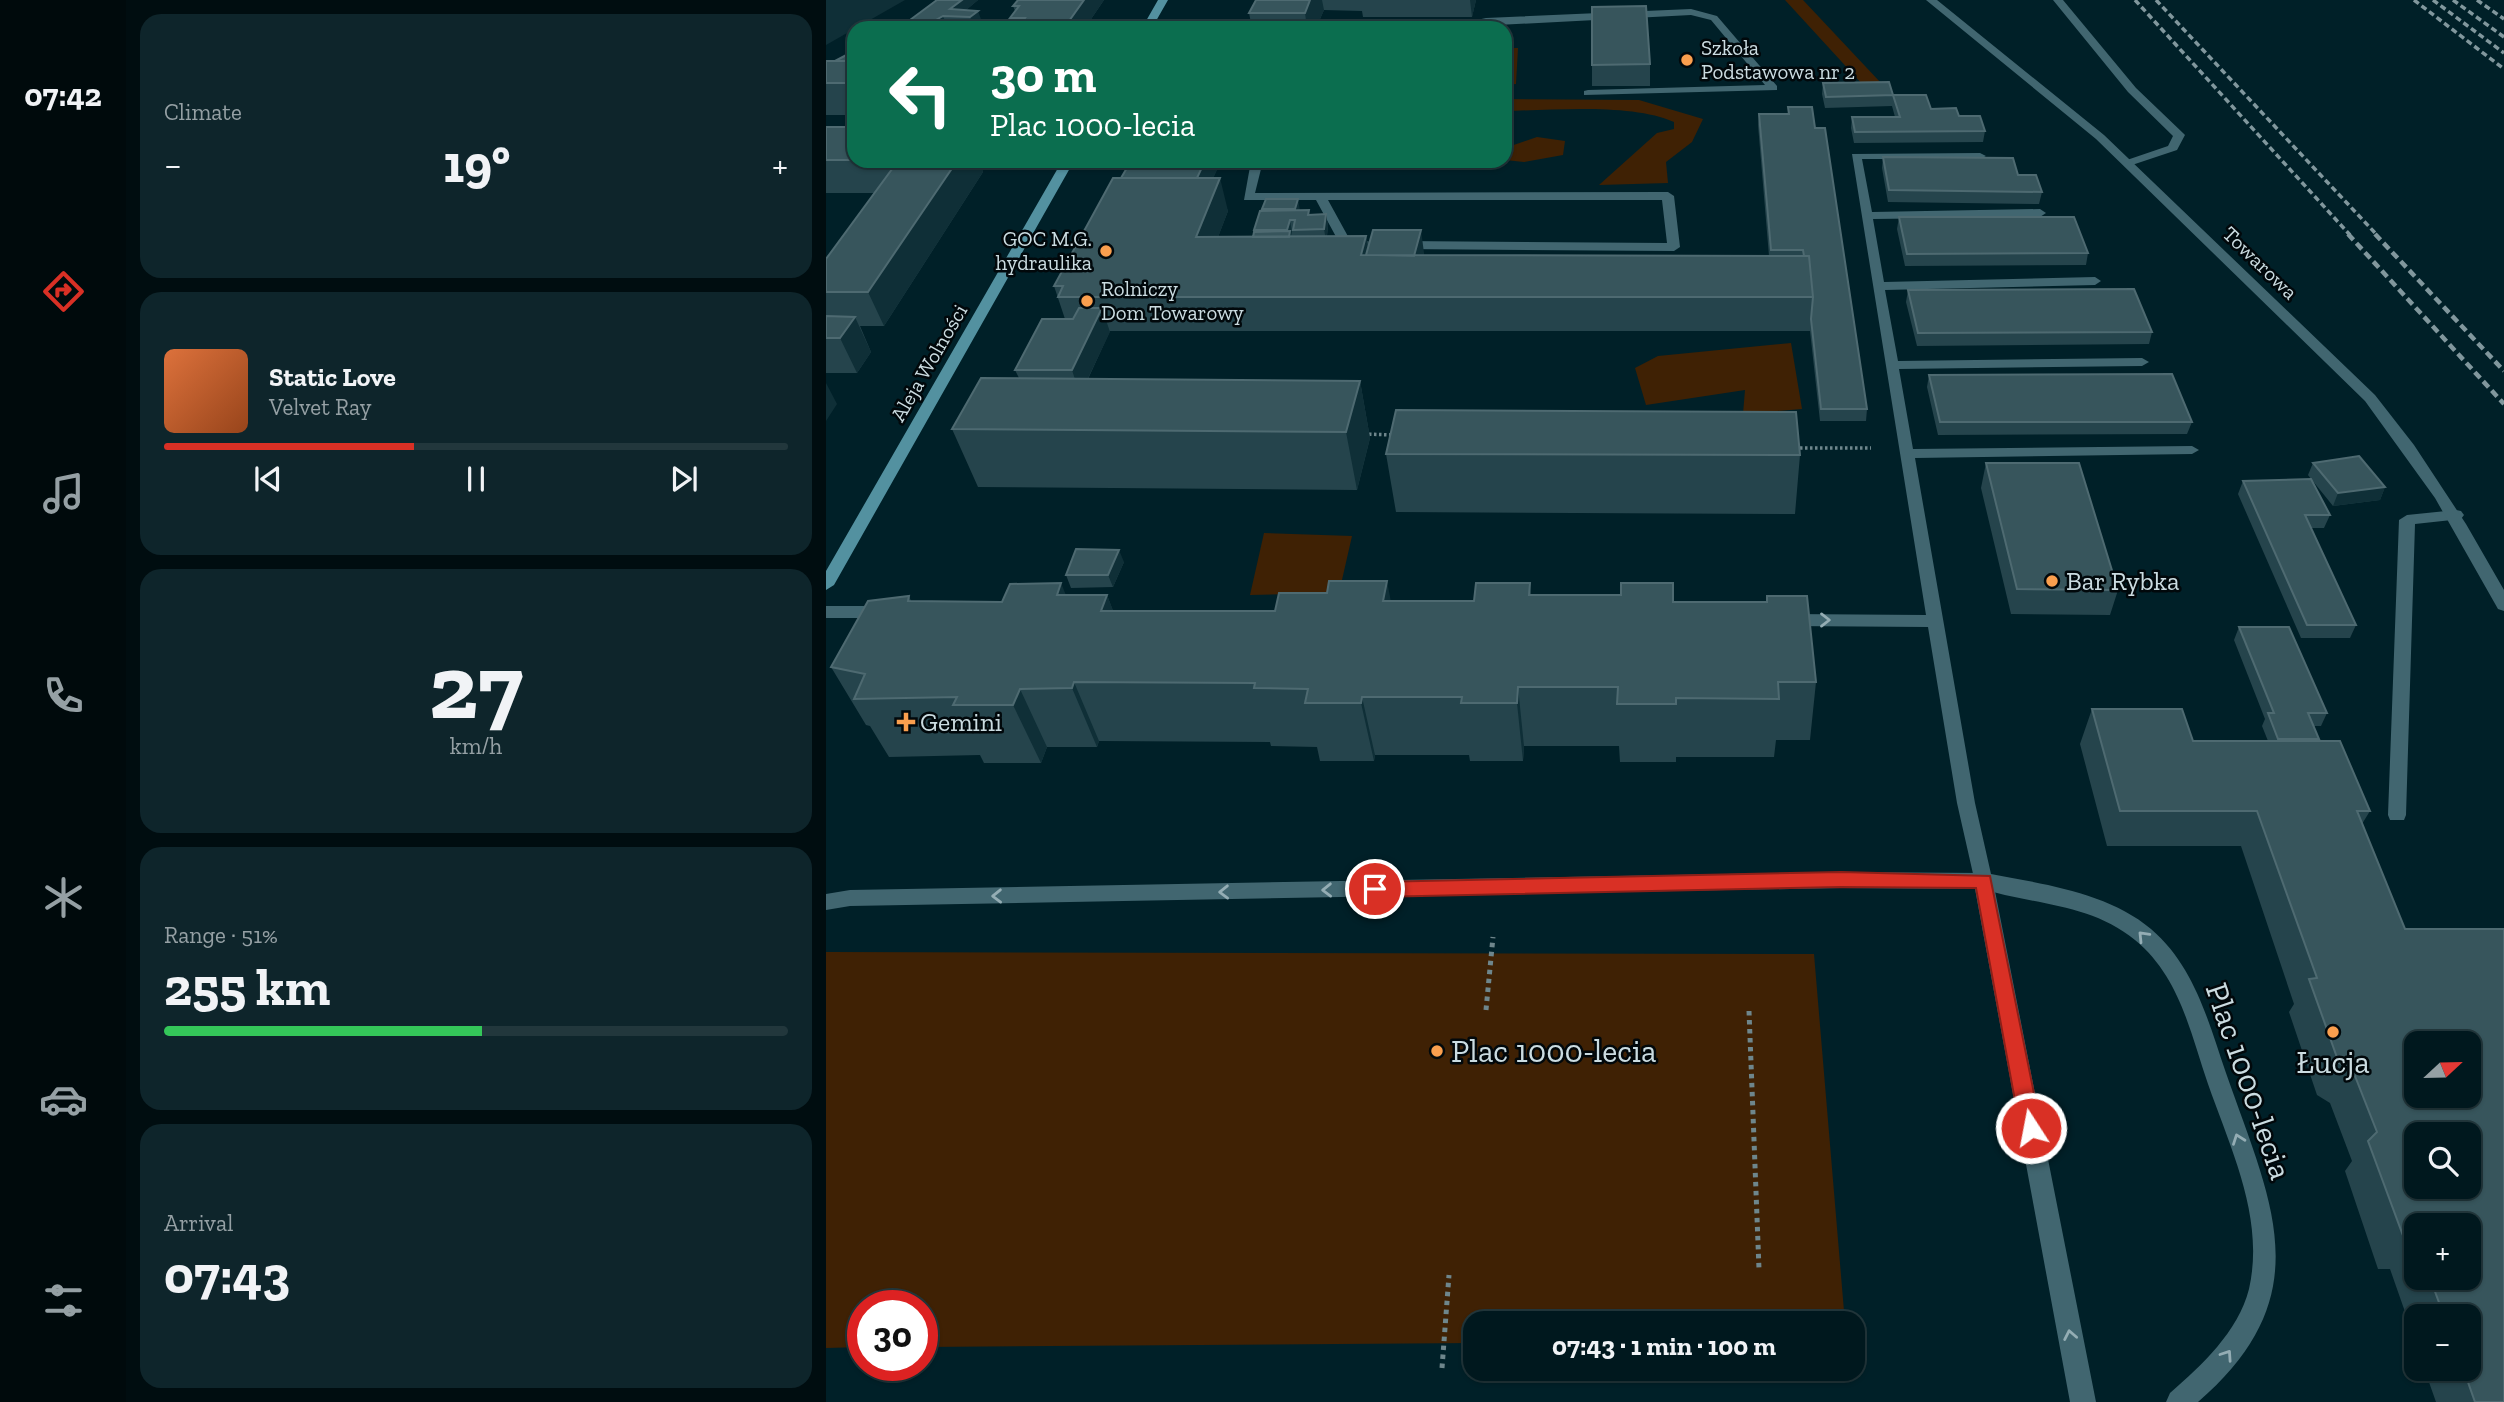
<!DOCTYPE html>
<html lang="en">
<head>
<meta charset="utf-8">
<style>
	:root { --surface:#00181e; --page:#0e252b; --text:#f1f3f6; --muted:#95a0a4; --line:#22373c; --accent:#d93025 }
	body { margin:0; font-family:"Zilla Slab",serif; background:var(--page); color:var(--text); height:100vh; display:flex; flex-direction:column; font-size:26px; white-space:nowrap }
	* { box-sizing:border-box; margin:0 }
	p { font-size:23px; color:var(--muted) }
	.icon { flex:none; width:38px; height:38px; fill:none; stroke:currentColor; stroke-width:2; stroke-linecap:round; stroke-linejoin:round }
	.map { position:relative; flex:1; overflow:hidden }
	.side { display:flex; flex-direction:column; gap:14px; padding:14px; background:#000d10; width:700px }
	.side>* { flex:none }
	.guide { position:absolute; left:21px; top:21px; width:665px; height:147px; border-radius:21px; box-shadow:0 2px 5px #0004,0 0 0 2px var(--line); background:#0b6e4f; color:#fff; overflow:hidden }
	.needle { width:46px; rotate:68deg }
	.controls { position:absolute; left:1578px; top:1031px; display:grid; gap:14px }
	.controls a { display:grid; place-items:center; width:77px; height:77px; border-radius:14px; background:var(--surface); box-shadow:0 2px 5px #0004,0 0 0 2px var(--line); font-size:35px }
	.speed { position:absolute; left:21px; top:1290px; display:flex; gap:14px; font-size:35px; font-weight:700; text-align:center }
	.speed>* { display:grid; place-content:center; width:91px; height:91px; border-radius:50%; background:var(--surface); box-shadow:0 2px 5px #0004,0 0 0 2px var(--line); line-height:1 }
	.speed .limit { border:10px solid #d22; background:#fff; color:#111 }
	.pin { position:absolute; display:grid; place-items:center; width:60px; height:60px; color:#fff; margin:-30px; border:4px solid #fff; border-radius:50%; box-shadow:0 2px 7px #0007 }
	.me { position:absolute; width:77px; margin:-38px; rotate:349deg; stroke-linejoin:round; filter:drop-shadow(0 0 5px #0008) }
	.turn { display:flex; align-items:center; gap:24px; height:147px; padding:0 28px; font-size:32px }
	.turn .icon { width:91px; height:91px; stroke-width:2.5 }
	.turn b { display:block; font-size:49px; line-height:60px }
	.big { font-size:52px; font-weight:800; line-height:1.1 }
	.side .card { flex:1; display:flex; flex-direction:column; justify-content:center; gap:10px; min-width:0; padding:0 24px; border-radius:21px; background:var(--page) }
	.side .dial { align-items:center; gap:0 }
	.dial b { font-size:91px; line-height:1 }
	.song { display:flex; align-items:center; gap:21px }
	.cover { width:84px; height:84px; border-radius:10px; background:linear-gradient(135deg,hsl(20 70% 55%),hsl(20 70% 35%)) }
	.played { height:7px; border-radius:4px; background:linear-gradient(90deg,var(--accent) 40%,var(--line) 40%) }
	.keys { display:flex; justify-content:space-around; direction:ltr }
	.heat { display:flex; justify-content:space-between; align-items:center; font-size:38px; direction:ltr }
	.charge { height:10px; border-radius:5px; background:linear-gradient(90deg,#34c759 51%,var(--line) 0) }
	.trip { position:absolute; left:637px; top:1311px; width:402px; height:70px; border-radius:21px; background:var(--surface); box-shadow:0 2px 5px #0004,0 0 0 2px var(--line); font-weight:800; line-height:70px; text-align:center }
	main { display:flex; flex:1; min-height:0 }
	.dock { display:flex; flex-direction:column; width:126px; justify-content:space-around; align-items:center; background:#000a0c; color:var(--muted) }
	.dock .icon { width:49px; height:49px }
	.dock .current { color:var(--accent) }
	.dock b { font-size:32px; color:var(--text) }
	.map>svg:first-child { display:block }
	.green { fill:#3f2104 }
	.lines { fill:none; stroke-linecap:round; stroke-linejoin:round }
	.path-far1 { stroke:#6e868c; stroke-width:3.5; stroke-dasharray:2.5 2.5; stroke-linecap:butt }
	.path { stroke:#6e868c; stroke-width:5; stroke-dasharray:4.5 4.5; stroke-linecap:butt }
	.lane { fill:#416670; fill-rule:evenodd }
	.street { fill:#416670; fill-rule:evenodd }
	.secondary { fill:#5391a0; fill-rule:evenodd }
	.rail-far1 { stroke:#81979d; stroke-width:3.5; stroke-dasharray:6 3.5; stroke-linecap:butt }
	.rail { stroke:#81979d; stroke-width:4.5; stroke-dasharray:8 4.5; stroke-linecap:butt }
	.wall { fill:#25444c; fill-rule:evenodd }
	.shaded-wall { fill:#0f2f37 }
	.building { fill:#37555c; stroke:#4e6a71; stroke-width:2; fill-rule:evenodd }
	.oneway { stroke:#94adb4 }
	.route { fill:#d93025; stroke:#8d1f18; stroke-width:2 }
	.poi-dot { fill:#fa9f4e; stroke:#01080b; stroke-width:2.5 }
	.labels { text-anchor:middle; stroke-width:5; stroke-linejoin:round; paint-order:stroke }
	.far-poi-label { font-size:21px; fill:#cbdce1; stroke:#01080b; text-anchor:start }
	.far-street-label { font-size:21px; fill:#cbdce1; stroke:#01080b }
	.poi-label { font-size:26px; fill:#cbdce1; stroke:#01080b; text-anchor:start }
	.near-poi-label { font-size:32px; fill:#cbdce1; stroke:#01080b; text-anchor:start }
	.near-street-label { font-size:32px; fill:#cbdce1; stroke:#01080b }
</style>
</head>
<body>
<main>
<nav class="dock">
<b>07:42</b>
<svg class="icon current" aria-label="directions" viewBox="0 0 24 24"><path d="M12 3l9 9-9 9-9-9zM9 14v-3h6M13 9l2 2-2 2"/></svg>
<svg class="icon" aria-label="music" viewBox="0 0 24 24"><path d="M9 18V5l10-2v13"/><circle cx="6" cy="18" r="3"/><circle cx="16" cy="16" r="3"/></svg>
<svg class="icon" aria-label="phone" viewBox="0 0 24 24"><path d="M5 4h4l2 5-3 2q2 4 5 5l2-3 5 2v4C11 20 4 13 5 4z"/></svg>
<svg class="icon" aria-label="climate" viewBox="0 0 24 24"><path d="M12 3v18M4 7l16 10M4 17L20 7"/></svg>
<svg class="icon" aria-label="car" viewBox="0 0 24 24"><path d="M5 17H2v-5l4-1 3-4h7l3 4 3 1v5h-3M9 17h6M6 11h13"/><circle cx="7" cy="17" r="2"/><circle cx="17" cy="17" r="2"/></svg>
<svg class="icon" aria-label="filters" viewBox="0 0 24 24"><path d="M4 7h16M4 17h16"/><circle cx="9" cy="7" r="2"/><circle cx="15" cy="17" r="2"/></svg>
</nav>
<section class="side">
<div class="card"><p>Climate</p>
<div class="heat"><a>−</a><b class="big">19°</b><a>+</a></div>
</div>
<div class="card">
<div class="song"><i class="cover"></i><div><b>Static Love</b><p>Velvet Ray</p></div></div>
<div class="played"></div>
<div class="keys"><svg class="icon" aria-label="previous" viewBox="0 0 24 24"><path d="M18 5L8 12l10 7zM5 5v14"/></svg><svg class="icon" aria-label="pause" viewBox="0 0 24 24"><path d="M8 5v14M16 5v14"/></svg><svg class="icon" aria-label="next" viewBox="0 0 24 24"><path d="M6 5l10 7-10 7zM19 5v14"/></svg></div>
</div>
<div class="card dial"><b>27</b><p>km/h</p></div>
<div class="card"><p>Range · 51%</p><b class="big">255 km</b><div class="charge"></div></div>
<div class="card"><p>Arrival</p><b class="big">07:43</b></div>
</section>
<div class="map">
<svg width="1678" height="1402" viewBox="0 0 1678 1402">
	<rect width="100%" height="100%" fill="#002028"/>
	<!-- green -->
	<path class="green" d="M959,0H977L1055,83L1037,85Z
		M679,48H692L690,84L679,85Z
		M679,99L813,100L877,119L866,142L840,162L842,183L773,185L831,133L848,129V122C807,103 726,110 679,111Z
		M711,137L739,141L737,155L698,162L679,160V148Z
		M965,343L976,409L917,414L919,390L820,405L809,368L832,356Z
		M438,533L526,536L513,593L424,595Z
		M0,952L988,954L1019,1323H649V1343L96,1347V1306H37V1347L0,1348Z"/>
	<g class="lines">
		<!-- path-far1 -->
		<path class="path-far1" d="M538,434L568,435
			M969,448H1045"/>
		<!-- path -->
		<path class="path" d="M660,1010L667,937
			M923,1011L933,1269
			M616,1368L623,1275"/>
		<!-- lane -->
		<path class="lane" d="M1227,0H1237L1310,88L1357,133L1359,135L1351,150L1306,165H1298V161L1342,146L1347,136L1302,92Z
			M865,9L891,16L951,86V90L758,95V91L762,90L939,85L885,20L865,15L614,28L660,18Z
			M1026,154L1154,153L1160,156L1154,159H1036L1046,212L1214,209L1220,213L1214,217L1047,219L1058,282L1269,277L1275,281L1269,285L1059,290L1072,361L1316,358L1323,362L1316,366L1073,369L1087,449L1366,446L1373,450L1366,454L1089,458L1149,803L1165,874C1218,884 1283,893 1325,929C1369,967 1382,1021 1400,1073C1445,1202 1496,1295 1372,1402H1340L1344,1393C1376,1365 1412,1332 1423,1289C1439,1218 1405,1150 1382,1084C1364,1032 1354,977 1309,940C1263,902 1204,905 1150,887L1131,803L1102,627L962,626L954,620L962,614L1100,615Z
			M425,161H437L429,193L842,192L848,196L854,247L848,251L574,249L568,245L574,241L841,243L836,200H502L524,240H535L541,244C535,250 520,250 514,244L490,200H418Z
			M1630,510L1635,511L1638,515L1635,519L1589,524L1580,815L1578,820H1564L1562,815L1573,520L1581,515Z
			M0,606H59L67,612L59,618H0Z"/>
		<!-- street -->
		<path class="street" d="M1100,0H1111L1278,135L1549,395L1588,445L1640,524L1678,590V611L1672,609L1609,498L1539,401L1270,139Z
			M1015,872L1157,873L1164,875L1167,881L1270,1402H1244L1149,889L1015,888L24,906L0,910V894L24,890Z"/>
		<!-- secondary -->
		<path class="secondary" d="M332,0H342L326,28H316Z
			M236,161H248L8,585L0,590V571Z"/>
		<!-- rail-far1 -->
		<path class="rail-far1" d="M1309,0L1524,235
			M1330,0L1551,235
			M1588,0L1678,69
			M1607,0L1678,53
			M1627,0L1678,37
			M1651,0L1678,19"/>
		<!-- rail -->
		<path class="rail" d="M1522,234L1678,404
			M1549,234L1678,371"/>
	</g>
	<!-- wall -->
	<path class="wall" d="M111,0H152L140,10L156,22L148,28L121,26L118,28H70L84,20Z
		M278,0L259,28H187L184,18L189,11L187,6Z
		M430,0H650L646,17H537L536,11L498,10L490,28H426L423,13Z
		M28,51V115H0V61H9Z
		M824,64V86H766V65Z
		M997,83L1067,95L1105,109L1133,116L1159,131L1157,142L1028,143L1025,128L1026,117H1069L1066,106L999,108L996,94Z
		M962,107L989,128L1041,409L1040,421H994L984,331H284L262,379L534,381L544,438L531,490L152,487L126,429L193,378L189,370L239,319L228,286L295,178L305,161H395L387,178L402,211L392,237H427L428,230L437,211L436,209L440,199L484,215L500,214L502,226L501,236H540L541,241L598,253L597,256H943L932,125L933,114H962Z
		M0,127H28V161H153L157,172L58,326H34L45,352L31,373H0V259L48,193H0Z
		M1057,157L1192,175L1216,192L1213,204L1062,202L1056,168Z
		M1073,217L1262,253L1260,265L1079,266L1071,229Z
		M1082,290L1326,332L1323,344L1091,346L1080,302Z
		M1103,375L1366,422L1361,434L1112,435L1101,387Z
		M560,454L974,455L969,514L570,512Z
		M1160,463L1292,590L1284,615L1185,614L1155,488Z
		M1487,463L1559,487L1554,500L1507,506L1486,480L1504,515L1498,528H1485L1530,625L1524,638H1475L1412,494L1417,481L1485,479L1482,475Z
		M298,562L287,587L245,588L240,575Z
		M704,583L705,595L847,602L990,682L984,740H950L948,757H850V762H794L793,746H698L697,761H644L643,755H549L548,761H494L491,747L445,746L444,742L273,741L271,747H221L215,763H158L154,755L63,757L44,726L40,725L5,667L83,596L85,601L176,602L240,595H281L287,611H449L565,601H648Z
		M1413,627L1501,713L1495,726H1488L1493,739L1492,741L1544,811L1536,824L1678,1402H1610L1598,1368H1643V1316H1591V1346L1564,1269H1552L1519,1171L1526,1161L1504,1103L1491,1095L1463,1012L1468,1004L1415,846H1281L1254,744L1266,709L1367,741H1442L1436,726L1439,719L1408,640ZM1591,1225L1643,1278H1591Z"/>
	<!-- shaded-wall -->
	<path class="shaded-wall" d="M0,0H79L0,45Z
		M136,0H152L132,17L124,9Z
		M258,0H278L259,28H238Z
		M484,0H496L498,10L490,28H481L479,13Z
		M644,0H650L646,17Z
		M152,11L156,22L148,28L144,17Z
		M117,16L121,26L118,28H96Z
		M131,161H153L157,172L58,326L42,292Z
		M379,161H395L372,212L366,189Z
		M394,178L402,211L379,271L370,237Z
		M472,199L474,211L471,221L469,209Z
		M500,214L502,226L500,241L498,229Z
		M464,220L466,232L465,236L467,243L462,238L461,230Z
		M595,230L598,253L589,290L586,266Z
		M540,236L544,258L547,266L535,255Z
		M276,308L284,332L254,395L246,370Z
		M29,317L45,352L31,373L14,338Z
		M534,381L544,438L531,490L520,432Z
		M0,383L11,404L0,421Z
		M1559,487L1554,500L1507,506L1512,493Z
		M293,550L298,562L287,587L282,575Z
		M561,581L572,639L557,601Z
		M235,583L259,642L231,595Z
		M281,595L304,654L275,611Z
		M248,682L273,741L271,747L246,688Z
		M692,687L698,746L697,761L691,703Z
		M194,689L221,747L215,763L187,705Z
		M536,697L549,755L548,761L535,703Z"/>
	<!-- building -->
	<path class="building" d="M111,0H136L124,9L152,11L144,17L117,16L96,28H70L84,20Z
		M192,0H258L238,28H192L199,18H184L193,6H187Z
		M430,0H484L479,13H423Z
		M820,6L824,64L766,65V7Z
		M28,51V61H9Z
		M0,61H28V83H0Z
		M1063,82L1067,95L1000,97L997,83Z
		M1067,95H1100L1105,109L1130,108L1133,116H1154L1159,131L1029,132L1026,117H1074Z
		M962,107H986L989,128H999L1041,409H995L985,319L987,297L983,256H978L977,250H945L933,114H963Z
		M0,127H28V160H0Z
		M1057,157L1187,158L1192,175H1210L1216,192L1063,190Z
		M72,161H131L42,292H0V259Z
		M305,161H379L371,178H295Z
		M287,178H394L370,237L540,236L535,255L983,256L987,297H232L237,286H228Z
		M440,199H472L469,209H436Z
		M483,210L482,215L500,214L498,229L467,230L469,220H464L461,230H428L434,211Z
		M1073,217H1248L1262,253L1081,254Z
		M547,230H595L588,256L540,255Z
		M464,231L463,237H427L428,232Z
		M1308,289L1326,332L1092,333L1082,290Z
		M253,308H276L246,370H189L216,319H247Z
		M0,316L29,317L14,338H0Z
		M1346,374L1366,422H1114L1103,375Z
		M155,378L534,381L520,432L126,429Z
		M570,410L970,412L974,455L560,454Z
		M1533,456L1559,487L1512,493L1487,463Z
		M1160,463H1253L1292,590L1191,589Z
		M1485,479L1504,515H1479L1530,625H1481L1417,481Z
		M250,549L293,550L282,575H240Z
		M503,581H561L557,601H648L650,583H704L703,595H795V583H847V602H941V596H981L990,682H952L953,699L850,698V704H791L792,687H692L691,703H635L636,697H536L535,703H479L482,689L428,688L429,683L248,682L246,688L194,689L187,705H127L131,697L28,699L39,674L5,667L42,601L83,596L82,601L176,602L184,584L235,583L231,595H281L275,611H449L453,593H501Z
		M1413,627H1463L1501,713H1482L1493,739H1452L1442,713H1448Z
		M1266,709H1356L1367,741H1514L1544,811H1531L1579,929H1678V1402H1649L1637,1368H1643V1316H1618L1604,1278H1643V1225H1591V1241H1579L1542,1141L1551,1132L1527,1071L1513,1063L1483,979L1491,978L1431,811H1294ZM1591,1043H1643V1096H1591ZM1591,1134H1643V1186H1591Z"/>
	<!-- one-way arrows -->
	<defs><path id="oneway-chevron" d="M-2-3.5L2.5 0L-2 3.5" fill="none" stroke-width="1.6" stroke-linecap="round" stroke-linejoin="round" transform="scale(1.75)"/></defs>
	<g class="oneway">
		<use href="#oneway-chevron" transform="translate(999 620)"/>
		<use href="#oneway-chevron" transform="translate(501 890) rotate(179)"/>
		<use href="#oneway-chevron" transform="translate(398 892) rotate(179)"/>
		<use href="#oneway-chevron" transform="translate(171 896) rotate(179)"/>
		<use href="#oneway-chevron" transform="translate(1317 936) rotate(-134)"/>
		<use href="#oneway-chevron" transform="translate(1412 1139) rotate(-110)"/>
		<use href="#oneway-chevron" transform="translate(1244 1335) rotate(-101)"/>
		<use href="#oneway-chevron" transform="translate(1401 1355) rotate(-56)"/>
	</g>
	<!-- route -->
	<path class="route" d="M1015,872L1164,876L1215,1128L1212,1135L1205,1137L1197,1135L1194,1128L1150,888L1015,887L549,897L540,889L549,882Z"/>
	<!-- markers -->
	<g class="poi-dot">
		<circle cx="861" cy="60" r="7"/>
		<circle cx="280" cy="251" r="7"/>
		<circle cx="261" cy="301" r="7"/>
		<circle cx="1226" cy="581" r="7"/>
		<path d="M76.5 711.5h7v7h7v7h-7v7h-7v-7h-7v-7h7z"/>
		<circle cx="1507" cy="1032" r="7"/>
		<circle cx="611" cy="1051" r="7"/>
	</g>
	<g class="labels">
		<!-- far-poi labels -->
		<g class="far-poi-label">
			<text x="875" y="55">Szkoła<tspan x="875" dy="24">Podstawowa nr 2</tspan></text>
			<text x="266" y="246" text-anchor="end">GOC M.G.<tspan x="266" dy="24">hydraulika</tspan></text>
			<text x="275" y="296">Rolniczy<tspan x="275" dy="24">Dom Towarowy</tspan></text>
		</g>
		<!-- far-street labels -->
		<g class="far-street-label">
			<text transform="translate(1434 263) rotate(44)" y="7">Towarowa</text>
			<text transform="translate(103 363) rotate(-60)" y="7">Aleja Wolności</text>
		</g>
		<!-- poi labels -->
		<g class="poi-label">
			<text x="1240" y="590">Bar Rybka</text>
			<text x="94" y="731">Gemini</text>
		</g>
		<!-- near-poi labels -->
		<g class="near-poi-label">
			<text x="625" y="1062">Plac 1000-lecia</text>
			<text x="1507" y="1073" text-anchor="middle">Łucja</text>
		</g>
		<!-- near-street labels -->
		<g class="near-street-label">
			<text transform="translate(1423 1081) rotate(71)" y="11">Plac 1000-lecia</text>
		</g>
	</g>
</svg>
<div class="controls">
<a><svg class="needle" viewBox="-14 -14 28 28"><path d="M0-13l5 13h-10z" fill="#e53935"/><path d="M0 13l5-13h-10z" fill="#95a0a4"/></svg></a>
<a><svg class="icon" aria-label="search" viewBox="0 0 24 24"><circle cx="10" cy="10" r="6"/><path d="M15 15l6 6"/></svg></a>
<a>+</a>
<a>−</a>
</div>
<div class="speed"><div class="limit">30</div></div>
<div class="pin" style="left:549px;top:889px;background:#d93025"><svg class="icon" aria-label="arrive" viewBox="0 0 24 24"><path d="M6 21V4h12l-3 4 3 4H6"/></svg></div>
<svg class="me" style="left:1205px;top:1128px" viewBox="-20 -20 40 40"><circle r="17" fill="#d93025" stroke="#fff" stroke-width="3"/><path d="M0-11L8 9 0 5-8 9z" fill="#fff"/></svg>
<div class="trip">07:43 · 1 min · 100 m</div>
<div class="guide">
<div class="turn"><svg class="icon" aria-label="left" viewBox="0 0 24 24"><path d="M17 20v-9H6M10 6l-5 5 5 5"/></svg><div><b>30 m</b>Plac 1000-lecia</div></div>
</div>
</div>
</main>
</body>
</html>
